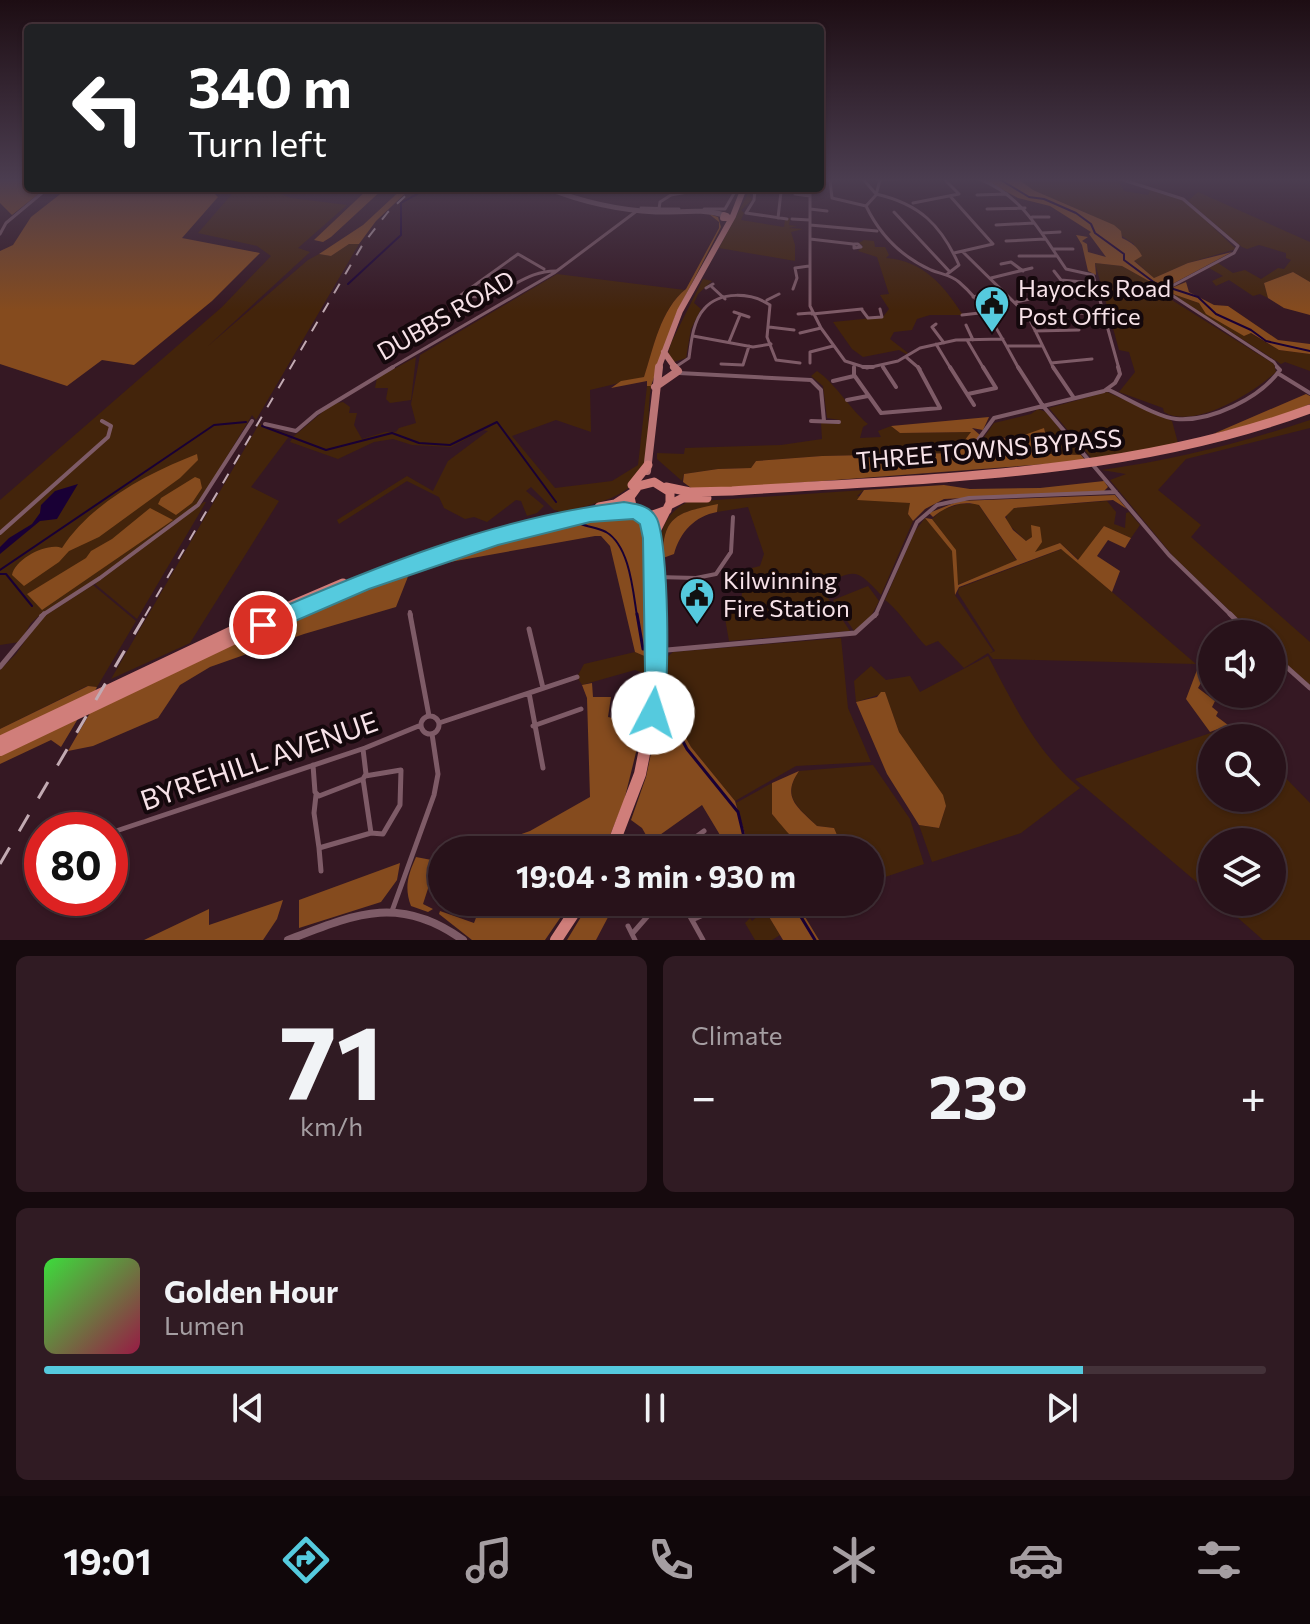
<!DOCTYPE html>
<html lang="en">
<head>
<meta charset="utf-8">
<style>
	:root { --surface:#28121a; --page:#301b23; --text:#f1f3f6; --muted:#a59ea2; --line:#443239; --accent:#55cade }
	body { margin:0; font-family:Commissioner,sans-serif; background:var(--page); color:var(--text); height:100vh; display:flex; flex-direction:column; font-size:30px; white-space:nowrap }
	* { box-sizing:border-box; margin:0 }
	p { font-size:26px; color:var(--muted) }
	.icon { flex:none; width:44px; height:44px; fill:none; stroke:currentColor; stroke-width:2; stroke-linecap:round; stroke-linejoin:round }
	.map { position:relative; height:940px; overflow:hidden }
	.sheet { display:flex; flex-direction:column; gap:16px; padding:16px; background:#160a0e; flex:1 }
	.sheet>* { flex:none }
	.top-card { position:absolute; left:24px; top:24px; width:800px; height:168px; border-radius:8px; box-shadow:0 2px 6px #0004,0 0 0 2px var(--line); background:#202124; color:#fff; overflow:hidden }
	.fabs { position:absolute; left:1198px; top:620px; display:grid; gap:16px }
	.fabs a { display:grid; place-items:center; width:88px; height:88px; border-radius:50%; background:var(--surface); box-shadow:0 2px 6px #0004,0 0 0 2px var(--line); font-size:40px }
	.speed { position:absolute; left:24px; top:812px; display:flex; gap:16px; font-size:40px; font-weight:700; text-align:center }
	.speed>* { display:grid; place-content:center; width:104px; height:104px; border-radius:50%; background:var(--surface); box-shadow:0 2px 6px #0004,0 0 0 2px var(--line); line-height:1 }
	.speed .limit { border:12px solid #d22; background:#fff; color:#111 }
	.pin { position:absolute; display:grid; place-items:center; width:68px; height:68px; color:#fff; margin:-34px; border:4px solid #fff; border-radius:50%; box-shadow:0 2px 8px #0007 }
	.me { position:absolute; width:88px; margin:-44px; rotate:5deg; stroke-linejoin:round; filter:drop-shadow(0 0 6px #0008) }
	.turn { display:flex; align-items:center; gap:28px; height:168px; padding:0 32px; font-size:36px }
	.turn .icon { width:104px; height:104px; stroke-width:2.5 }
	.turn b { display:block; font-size:56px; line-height:68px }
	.big { font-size:60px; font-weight:700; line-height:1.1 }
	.sheet .tile { flex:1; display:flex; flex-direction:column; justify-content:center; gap:12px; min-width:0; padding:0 28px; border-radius:12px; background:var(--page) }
	.sheet .dial { align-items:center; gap:0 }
	.dial b { font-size:104px; line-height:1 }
	.song { display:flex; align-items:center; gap:24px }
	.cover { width:96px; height:96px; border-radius:12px; background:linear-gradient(135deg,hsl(120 70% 55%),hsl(340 70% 35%)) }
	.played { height:8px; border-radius:4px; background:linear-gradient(90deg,var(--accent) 85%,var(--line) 85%) }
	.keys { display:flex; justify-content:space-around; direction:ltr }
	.heat { display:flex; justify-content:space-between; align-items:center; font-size:44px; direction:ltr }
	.sheet .tiles { flex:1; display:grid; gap:16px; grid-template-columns:1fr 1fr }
	.tile:last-child { grid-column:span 2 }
	.trip { position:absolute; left:428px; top:836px; width:456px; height:80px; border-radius:40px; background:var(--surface); box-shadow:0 2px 6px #0004,0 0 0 2px var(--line); font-weight:700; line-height:80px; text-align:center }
	.menu { display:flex; height:128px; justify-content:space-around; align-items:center; background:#10070a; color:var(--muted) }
	.menu .icon { width:56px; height:56px }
	.menu .on { color:var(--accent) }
	.menu b { font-size:36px; color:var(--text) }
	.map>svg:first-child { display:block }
	.green { fill:#43240b }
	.forest { fill:#854b1e }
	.water { fill:#190035 }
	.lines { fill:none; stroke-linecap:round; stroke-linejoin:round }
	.stream-far1 { stroke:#190035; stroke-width:2 }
	.stream { stroke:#190035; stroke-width:3 }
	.minor-far2 { stroke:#7e5b67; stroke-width:3 }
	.minor-far1 { stroke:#7e5b67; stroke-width:4 }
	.minor { stroke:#7e5b67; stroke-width:5 }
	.tertiary { stroke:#7e5b67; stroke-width:8 }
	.secondary { stroke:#7e5b67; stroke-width:5 }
	.primary-far1 { stroke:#bb7575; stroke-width:6 }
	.primary { stroke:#bb7575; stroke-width:8 }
	.trunk-far1 { stroke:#d07e7a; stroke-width:9 }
	.trunk { stroke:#d07e7a; stroke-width:12 }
	.rail-far1 { stroke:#c2aab2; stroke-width:2; stroke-dasharray:11 11; stroke-linecap:butt }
	.rail { stroke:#c2aab2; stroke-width:3; stroke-dasharray:19 19; stroke-linecap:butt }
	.route { fill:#55cade; stroke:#378390; stroke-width:2 }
	.labels { text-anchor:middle; stroke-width:8; stroke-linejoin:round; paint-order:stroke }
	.poi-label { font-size:24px; fill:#f7e2e8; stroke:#14080c; text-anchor:start }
	.street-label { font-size:24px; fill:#f7e2e8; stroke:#14080c }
	.near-street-label { font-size:28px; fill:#f7e2e8; stroke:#14080c }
</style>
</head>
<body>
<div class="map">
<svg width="1310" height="940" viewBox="0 0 1310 940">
	<rect width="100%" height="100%" fill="#351823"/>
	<!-- green -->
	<path class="green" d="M1018,179H1117L1124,191L1148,195L1151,189L1184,200L1236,249L1188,263L1154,278L1134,260V244L1089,214L1033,190Z
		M233,188H265L291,198L347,205L298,248L310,252L208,346L308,260L319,254L331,256L349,244H359L256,420L252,415L199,503L102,576L41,614L31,623L20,642L0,645V500L222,307L271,256L257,246L198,233L232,194Z
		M750,190H753V194H749L752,200L741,210L744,213L741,220L784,227L785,220L790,218L789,225L797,226L789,228L803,229L791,232L795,245V261L719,248Z
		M1198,192L1310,242V282L1293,272L1264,283L1268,298L1260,294L1253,296L1229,280L1216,286L1212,281L1223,276L1209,268L1218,263L1233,273L1245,270L1261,279L1278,268L1284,269L1291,260L1286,258V253L1259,245L1247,249L1242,247L1188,201Z
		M864,240L874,241L875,247H885L889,255L886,258C924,261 943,285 963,315H930L917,319L912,330L894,332L890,339L908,353L906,354L899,350L863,357L852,349L833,322L883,317L889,309L880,295L889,294L877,257L858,251L863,246L859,243Z
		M1095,263L1122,266L1163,289L1167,297L1274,364L1276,372C1253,393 1194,430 1164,412L1163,408L1119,392L1135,372L1129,352L1119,350Z
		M557,274L685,290C660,310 654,348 644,377L590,390L591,432L556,420L512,436L555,488L612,481L638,465L647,386H651C647,410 650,441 645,463C637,498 590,505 561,512L554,510L531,487L526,491L544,506L537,513L527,516L521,501L516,500L487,522L474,517L465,519L444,508L439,497L407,481L339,524L337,520L407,476L433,491L448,461L488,431L483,430L451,447L412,445L393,439L374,442L338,459L290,442L294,436L332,404L343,402L350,407L349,413H357L354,425L362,439L385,432H396L399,428L416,423L411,404L420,355Z
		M703,279L712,281L698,294L694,303L701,309L691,329L686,358L674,362L668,354L671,343Z
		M1170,293L1199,303L1279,350L1310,354V371L1285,362L1281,364Z
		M416,357L411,400L390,403L386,399L388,388H375L377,378Z
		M817,371C835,383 849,408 868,424L863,427L860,438L881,437L878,431L891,426L900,433L972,432L955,453L822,456L756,461L751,468L718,469L684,474L682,481L657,459V453L684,454L685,448L781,445L822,439L821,423L840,424V420L827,418L823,386L811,376Z
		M1107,392L1172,421L1178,443L1215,437L1093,460L1049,408Z
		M1038,409L1046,412L1081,455L1050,454L1047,434L999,438L980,443L994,423L1031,414Z
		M1310,420V428L1186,459L1158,490L1201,525L1191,537L1310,642V685L1272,651V634H1254L1173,556L1110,480L1126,474L1102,470C1174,460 1241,443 1310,420Z
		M259,424L290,435L251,487L279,501L190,643L111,679Z
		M864,490L857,496L911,503L908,514L913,521L881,595C856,569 857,569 824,584L826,595L850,631L729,641L723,607L741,605L742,592L732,573L760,566L764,554L748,507L717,512L718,505C681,512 662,514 663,558L659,559C659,534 663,515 687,502Z
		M1107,501L1116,512L1114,524L1125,528L1126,513L1129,512L1140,525L1131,538L1104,526L1079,560L1060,543L1034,553L1032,537L1026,541L1006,522L1007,513L1014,508Z
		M204,502H206L137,619L95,584Z
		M960,504H978L1017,561L957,585L955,550L932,519L942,510Z
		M925,518L953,551L955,595L993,651L990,653L995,651L958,593L959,588L1062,549L1196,664L993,659L988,653L964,668L938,641L926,646C913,633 898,609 885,600L915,531Z
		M93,585L136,621L97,687L87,686L0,729V670L16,654L40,619Z
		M868,586L879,601C873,613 867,626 854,631L833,600Z
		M841,638L848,708L871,762L796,766L735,801L691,747L663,697L664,660L673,652Z
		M635,652L649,658V675L635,670L582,685L577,677L584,664Z
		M988,656C1014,705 1036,752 1080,788L1021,833L932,862L919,825L939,828L946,806L899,732L885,693L856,702L854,681L871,666L886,680L910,676L920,692Z
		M1237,724L1250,738H1212V798H1272V764L1310,803V940H1263L1220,902H1272V842H1212V895L1075,779Z
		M873,765L910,819L924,864L870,882V850H760L745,834L736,803L772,783V814L804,848L834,828L817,826C798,807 781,797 799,771Z
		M765,910L780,935L772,940H755L745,923L750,918L752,921Z"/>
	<!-- forest -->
	<path class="forest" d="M0,179H28V188H46L12,215L0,203Z
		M983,179H1018L1033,190L1114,225L1121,231L1122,238C1132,243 1137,246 1142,256L1134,261L1154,278L1188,263L1232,252L1163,289L1122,266L1095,263L1096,275L1088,271L1082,245L1076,235L1088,237L1082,241L1087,244L1088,252L1106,257L1089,234L1091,232L1050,206L1018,198Z
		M68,188H209L218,197L182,238L260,253L212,301L134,365L102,360L67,386L0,364V251L13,245L31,217Z
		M369,188H384L331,237L323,242L314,240Z
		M403,188H411L376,221L359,244H349L331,256L319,254L363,225Z
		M709,214L718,217L721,227L676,314L651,386H647V381L611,388L621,381L644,377C654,347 660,310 686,289L719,228V222Z
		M1293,272L1310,282V315L1284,308L1268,298L1264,283Z
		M1186,282L1189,292L1214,305L1228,306L1278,340L1310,344V354L1279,350L1251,333L1244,336L1206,314L1199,303L1170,293L1169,289Z
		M1306,394L1310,396V404L1272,420L1213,434Z
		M989,417L983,430L972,428L980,435L970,452L980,443L999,438L1013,439L1044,428L1050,454L1081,455L1086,461L704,490H694L683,482L684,474L718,469L751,468L756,461L822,456L955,453L971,432L900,433L891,426Z
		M197,454L198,460L180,478L99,537L69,551L59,562L24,586L12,575C15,559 47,542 62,548C91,503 148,473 197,454Z
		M195,477L200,479L202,488L192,503L176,515L158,504L161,498Z
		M1104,481L1108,487L1104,491L944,499L925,509L913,521L908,514L910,503L857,500L864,490L944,485L970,489L1040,488Z
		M1115,495L1127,509L1113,500L1014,508L1005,517L1013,530L1026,541L1032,537L1031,525L1040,527L1042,542L1035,552L1060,543L1078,560L1104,526L1131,538L1125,548L1108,540L1097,556L1120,571L1112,592L1061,549L959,587L955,595L952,551L925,518L932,519L956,550L958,585L1017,560L979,505C962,500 946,506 933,517L929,513L959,501Z
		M718,504L717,512C695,516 680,532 674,554L663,558C662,514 681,512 718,504Z
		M150,508L173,520L42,610L27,594L86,558L91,551L112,539Z
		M627,514L645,522L648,536L649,658L635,652L610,546L601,536H595L411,569L396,607L304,634L210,667L180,685L158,718L93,746L68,751L90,713L265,627L345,592L503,538L584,519Z
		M1197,670L1205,676L1198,688L1215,701L1212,707L1218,712L1216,716L1228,725L1210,732L1186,699Z
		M592,683L593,697H611L608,717L641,724L642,728L624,801L604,850H476L530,831L590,797L587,698L582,685Z
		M88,686L97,687L94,693L0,738V729Z
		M881,692H885L899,732L943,795L946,806L939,828L919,825L887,774L856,702L877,697Z
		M663,697L691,747L735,801L745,834L760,850H729L702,805L650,842L642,828L631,820L646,777Z
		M79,717L61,747L51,740L0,764V755Z
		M799,771C781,797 797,807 817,826L834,828L837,835C811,868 790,835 772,814V783Z
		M416,857L442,862V872L433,873L423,904L433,909L428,912L411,906C404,887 408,875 416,857Z
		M400,863L397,880L381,902L299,928V900Z
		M283,900L277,919L263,940H144L209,909V925Z
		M482,902H571L545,940H472L439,914L440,911L474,923Z
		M590,902H616L596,940H567Z
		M760,902H796L819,940H783Z"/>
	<!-- water -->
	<path class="water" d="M78,484L57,519L40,521L0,554V547L9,538L32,524L40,513L41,505L55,491Z"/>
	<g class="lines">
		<!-- stream-far1 -->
		<path class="stream-far1" d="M999,179L1029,197L1044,199L1076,213L1091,224L1095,233L1124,254V260L1155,283L1198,297L1216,314L1251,330L1266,341L1310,351
			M348,284L401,235V203L428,188
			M262,426L326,450L392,433L419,443L450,445L497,422L556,502
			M581,524C589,527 598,528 606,532C630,546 633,592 637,616
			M0,570L214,425L246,422
			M0,574H6L32,606"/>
		<!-- stream -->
		<path class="stream" d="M637,614L643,649
			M667,712L687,749L738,812L744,837L756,850
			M792,902L815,940"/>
		<!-- minor-far2 -->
		<path class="minor-far2" d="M821,179L830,181L832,198L866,206
			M863,179L876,194
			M876,179H898
			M979,179C1022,195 1041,233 1066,269L1093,275L1119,369
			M1120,179L1183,199L1238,246L1234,253L1170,287L1167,292L1274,362L1279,369
			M880,180L876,195L866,206C880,235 902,257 931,270C941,274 951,275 959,282C986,305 1002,338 1019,369
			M748,188L781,192L778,218
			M810,188V306L821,328L845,361L867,368L898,361L920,348L956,340L1003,339
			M755,190L754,200L746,213L787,219
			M795,194L810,196
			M876,194C920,204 941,225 959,265L946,275
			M977,195L1007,194
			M950,196L993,244L954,253
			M913,203L959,194L944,179
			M641,208L679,209
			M659,209L660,202L671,195L709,188
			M704,209H725L737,188
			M810,209L827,211
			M987,209L1025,208
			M894,212L950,272
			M1032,217H1049
			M792,219L810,220
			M810,225L877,231
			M996,225L1034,223
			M1042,233L1060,232
			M0,234L6,223L48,188
			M810,239L853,244
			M1006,241L1045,239
			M854,244H858L861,247L854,248Z
			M1053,249H1073
			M963,252L1028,316L1054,369
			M1019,256H1056
			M1001,264L1011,262L1023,271
			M544,269L518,254L461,295C503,305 518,270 557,271
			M1054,271L1061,280L1094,283
			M991,278L1032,268
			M712,287L725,299
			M706,288L713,284
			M793,289L797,278L795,268L809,266
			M1025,289L1037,286L1046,295
			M1063,296L1100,299
			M973,297L1002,290
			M767,300L779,294
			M1016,302L1057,293
			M862,310L868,318L882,317L880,309
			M734,312L749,317
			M1077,313L1103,314
			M798,314L811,313
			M812,314L862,309
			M962,315L988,312
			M936,324L932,327L944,343
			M966,325L973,340
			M769,327L794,330
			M1035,331L1079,330
			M800,333L821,328
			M693,336L753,347L771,344
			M967,340L984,369
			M729,342L740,315
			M936,344L951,369
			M1007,346H1042
			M906,357L920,369
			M810,363V352L833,346
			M1051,363L1092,359
			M721,364L743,365L749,346
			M882,365L884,369
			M677,366L689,358C691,343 693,321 704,309C720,290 752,293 770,305L767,337L776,360L800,363
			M389,369L554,273L638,210"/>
		<!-- minor-far1 -->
		<path class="minor-far1" d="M854,367V375L881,413L940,408L918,367
			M863,367H873
			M883,367L896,387
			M950,367L974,405
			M1018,367L1043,406L1169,555L1232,616
			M1053,367L1074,398
			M679,373L811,380L821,390L824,421
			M1279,374L1310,393
			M833,381L854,376
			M1107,389C1125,397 1157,417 1176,419C1211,422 1260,398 1280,370L1277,367
			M968,394L996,388L983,367
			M847,400L868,396
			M811,421L839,422
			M265,424L296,431L317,413L393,367
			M970,451L994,418L1104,391L1115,383L1120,374L1118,367
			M0,533L108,437L111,426L102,421
			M657,577L696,578L716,574L731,552L733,517
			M410,612L411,616
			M41,616L100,578L198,505L252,421
			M875,616L917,522L937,505L969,498L1116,492"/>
		<!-- minor -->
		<path class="minor" d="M410,614L429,716
			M1230,614L1250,634
			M529,629L543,688
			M656,651L855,633L876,614
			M1272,654L1310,688
			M0,667L44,614
			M529,693L543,768
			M421 725a9 9 0 1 1 18 0a9 9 0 1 1-18 0Z
			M439,723L577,677
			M533,726L581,709
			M313,765L315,792L319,796L363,779L366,774L363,749
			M363,779L371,833
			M316,795L314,813L319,848L371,833L383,834L400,805L401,770L365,776
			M110,833L365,748L421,725
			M319,848L321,871
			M678,850L704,831
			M682,902L703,940
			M730,904L736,914
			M392,911L434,795L438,774L432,734
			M692,920L730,903
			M628,926L635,940
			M632,934L660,902"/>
		<!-- tertiary -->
		<path class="tertiary" d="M288,940C355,914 399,894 463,940"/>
		<!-- secondary -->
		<path class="secondary" d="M547,188C582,202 618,210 656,212C679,213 701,208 724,215"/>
		<!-- primary-far1 -->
		<path class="primary-far1" d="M724,215L727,216L728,218H723Z
			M664,352L676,369
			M658,369L680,311L733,216L744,188"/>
		<!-- primary -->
		<path class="primary" d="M655,387L678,371L674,367
			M647,471L659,367"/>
		<!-- trunk-far1 -->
		<path class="trunk-far1" d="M632,485L648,465
			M666,487L690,492L732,491C926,478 1126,477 1310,409
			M671,504L683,498H707
			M599,507L615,504L632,493
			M638,512L632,506L630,497L638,486L654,482L670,492V503L654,535
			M644,515C660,536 653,589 653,616
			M266,616L343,583
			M281,616L363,582L498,536L563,520L624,510L650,516L667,510"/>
		<!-- trunk -->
		<path class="trunk" d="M0,742L270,614
			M0,750L285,614
			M611,850L640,774L654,704L653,614
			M556,940L581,902"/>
		<!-- rail-far1 -->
		<path class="rail-far1" d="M145,616L363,244L388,212L414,188"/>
		<!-- rail -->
		<path class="rail" d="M0,864L146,614"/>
	</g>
	<!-- sky -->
	<linearGradient id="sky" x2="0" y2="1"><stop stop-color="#1d0d13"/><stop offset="0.58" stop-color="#4b3d50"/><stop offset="1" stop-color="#4b3d50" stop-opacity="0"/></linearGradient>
	<rect width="1310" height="310" fill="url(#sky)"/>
	<!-- route -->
	<path class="route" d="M624,502C636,504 649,505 656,517C669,538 671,697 661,721L653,725L644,721L641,713L645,671L643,538L640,524L633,519L590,522L498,545L369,589L263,635L255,632L252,625L255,619C372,568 496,517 624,502Z"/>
	<!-- icons -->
	<defs>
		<g id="civic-pin" transform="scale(1.8)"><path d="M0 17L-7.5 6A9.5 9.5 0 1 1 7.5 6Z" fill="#55cade" stroke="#14080c"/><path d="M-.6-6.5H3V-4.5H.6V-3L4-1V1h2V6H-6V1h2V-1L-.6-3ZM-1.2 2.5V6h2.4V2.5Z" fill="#111"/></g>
	</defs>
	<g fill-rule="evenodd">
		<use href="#civic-pin" x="992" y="303"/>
		<use href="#civic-pin" x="697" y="595"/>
	</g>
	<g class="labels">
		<!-- poi labels -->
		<g class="poi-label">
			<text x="1018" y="297">Hayocks Road<tspan x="1018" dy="28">Post Office</tspan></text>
			<text x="723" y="589">Kilwinning<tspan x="723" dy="28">Fire Station</tspan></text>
		</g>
		<!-- street labels -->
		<g class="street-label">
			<text transform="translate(446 316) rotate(-30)" y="8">DUBBS ROAD</text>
			<text transform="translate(989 450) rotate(-5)" y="8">THREE TOWNS BYPASS</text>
		</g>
		<!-- near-street labels -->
		<g class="near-street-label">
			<text transform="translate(259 761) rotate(-19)" y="10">BYREHILL AVENUE</text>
		</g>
	</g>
</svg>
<div class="fabs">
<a><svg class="icon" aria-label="sound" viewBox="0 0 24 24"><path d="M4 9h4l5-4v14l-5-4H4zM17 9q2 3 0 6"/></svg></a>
<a><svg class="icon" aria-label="search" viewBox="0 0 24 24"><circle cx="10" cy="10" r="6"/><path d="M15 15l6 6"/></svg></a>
<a><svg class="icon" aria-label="layers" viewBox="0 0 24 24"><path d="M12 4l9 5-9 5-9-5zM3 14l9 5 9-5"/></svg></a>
</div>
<div class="speed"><div class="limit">80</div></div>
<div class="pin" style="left:263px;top:625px;background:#d93025"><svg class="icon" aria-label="arrive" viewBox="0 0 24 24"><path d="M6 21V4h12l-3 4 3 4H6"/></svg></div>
<svg class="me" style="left:653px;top:713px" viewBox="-20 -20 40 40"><circle r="19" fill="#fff"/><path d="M0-13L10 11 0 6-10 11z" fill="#55cade"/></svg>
<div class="trip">19:04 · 3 min · 930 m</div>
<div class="top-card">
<div class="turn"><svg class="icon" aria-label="left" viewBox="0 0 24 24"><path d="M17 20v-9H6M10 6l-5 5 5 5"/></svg><div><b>340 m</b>Turn left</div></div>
</div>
</div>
<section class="sheet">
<div class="tiles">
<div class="tile dial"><b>71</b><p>km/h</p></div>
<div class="tile"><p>Climate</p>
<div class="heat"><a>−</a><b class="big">23°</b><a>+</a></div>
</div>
<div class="tile">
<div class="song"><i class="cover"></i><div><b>Golden Hour</b><p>Lumen</p></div></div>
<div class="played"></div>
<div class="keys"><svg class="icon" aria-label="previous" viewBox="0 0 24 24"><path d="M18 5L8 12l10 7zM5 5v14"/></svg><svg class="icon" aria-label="pause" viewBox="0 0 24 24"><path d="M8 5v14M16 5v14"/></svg><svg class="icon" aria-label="next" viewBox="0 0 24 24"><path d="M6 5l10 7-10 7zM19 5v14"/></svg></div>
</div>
</div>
</section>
<nav class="menu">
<b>19:01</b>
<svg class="icon on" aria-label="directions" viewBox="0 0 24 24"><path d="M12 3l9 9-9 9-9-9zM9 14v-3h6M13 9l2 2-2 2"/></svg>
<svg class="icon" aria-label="music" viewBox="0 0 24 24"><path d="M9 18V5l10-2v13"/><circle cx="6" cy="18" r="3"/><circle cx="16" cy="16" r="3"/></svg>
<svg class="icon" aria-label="phone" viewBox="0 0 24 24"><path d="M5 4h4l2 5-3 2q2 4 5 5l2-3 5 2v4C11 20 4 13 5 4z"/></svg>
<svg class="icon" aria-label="climate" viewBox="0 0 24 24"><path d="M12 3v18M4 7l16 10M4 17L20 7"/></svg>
<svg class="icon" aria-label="car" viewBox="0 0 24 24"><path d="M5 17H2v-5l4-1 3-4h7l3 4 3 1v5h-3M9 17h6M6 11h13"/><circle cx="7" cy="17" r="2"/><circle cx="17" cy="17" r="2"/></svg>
<svg class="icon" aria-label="filters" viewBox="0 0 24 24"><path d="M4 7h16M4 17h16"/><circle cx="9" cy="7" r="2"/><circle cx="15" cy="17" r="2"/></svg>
</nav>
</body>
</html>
